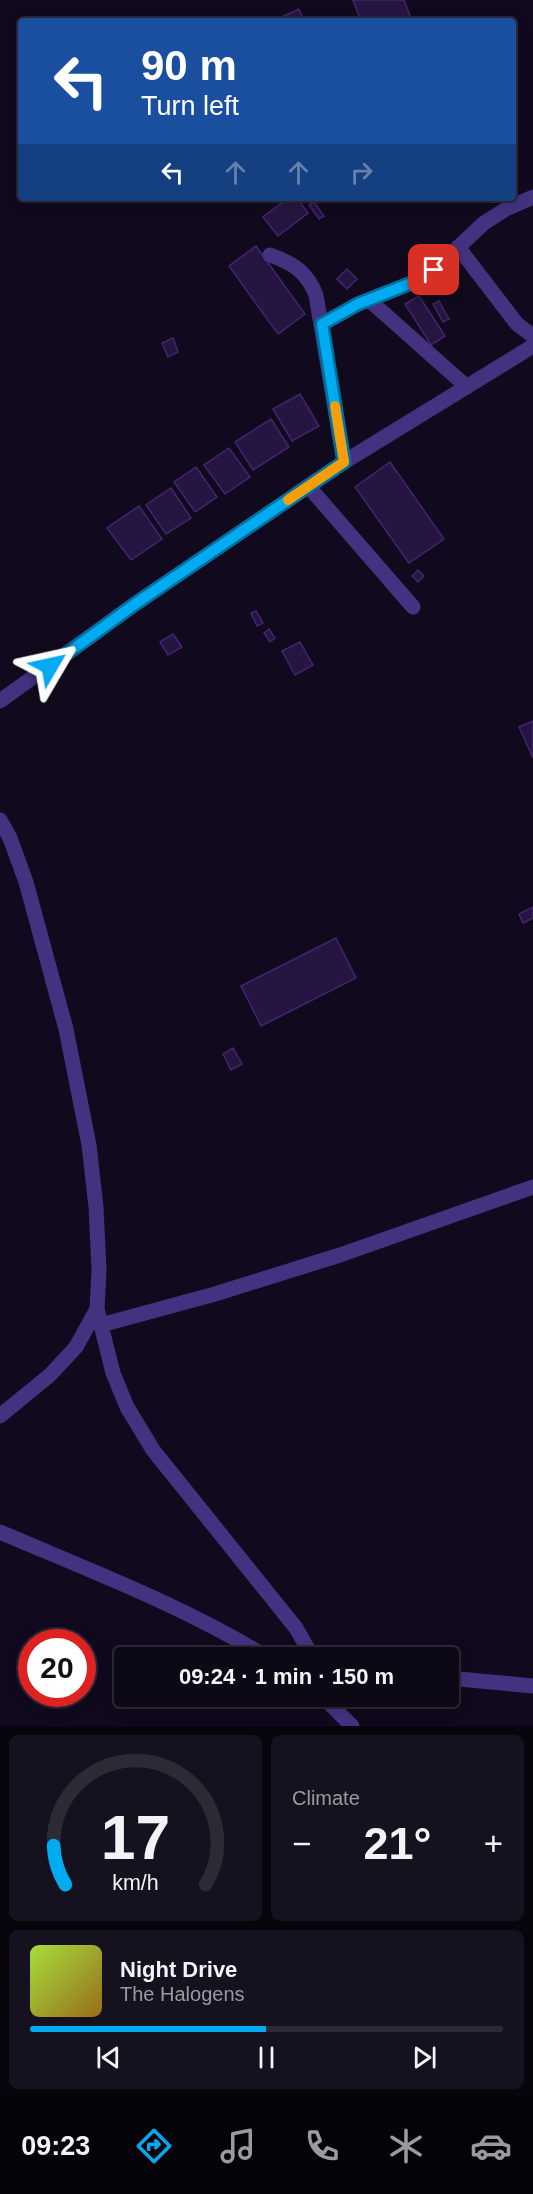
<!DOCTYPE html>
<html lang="en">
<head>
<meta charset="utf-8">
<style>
	:root { --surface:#0d0816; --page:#16111f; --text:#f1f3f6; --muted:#9a9aa1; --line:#2d2935; --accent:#00abf2 }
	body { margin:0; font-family:Arial,sans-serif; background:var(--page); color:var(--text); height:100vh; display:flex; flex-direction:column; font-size:22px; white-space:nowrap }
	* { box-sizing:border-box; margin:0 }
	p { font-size:20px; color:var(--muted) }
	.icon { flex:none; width:33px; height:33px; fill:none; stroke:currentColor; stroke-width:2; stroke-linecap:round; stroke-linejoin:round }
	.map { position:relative; height:1726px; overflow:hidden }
	.details { display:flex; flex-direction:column; gap:9px; padding:9px; background:#07040c; flex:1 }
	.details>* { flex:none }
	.hud { position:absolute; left:18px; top:18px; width:498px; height:183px; border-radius:6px; box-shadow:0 3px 15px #0003,0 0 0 2px var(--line); background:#1a4fa0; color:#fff; overflow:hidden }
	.speed { position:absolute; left:18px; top:1629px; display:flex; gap:12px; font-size:30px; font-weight:700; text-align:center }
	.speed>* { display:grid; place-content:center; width:78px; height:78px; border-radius:50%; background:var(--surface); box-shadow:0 3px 15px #0003,0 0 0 2px var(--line); line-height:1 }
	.speed .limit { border:9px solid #d22; background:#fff; color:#111 }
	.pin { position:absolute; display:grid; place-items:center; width:51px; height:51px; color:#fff; margin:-26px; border-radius:12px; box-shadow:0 3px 9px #0006 }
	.me { position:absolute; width:66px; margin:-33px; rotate:54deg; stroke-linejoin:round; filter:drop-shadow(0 0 4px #0008) }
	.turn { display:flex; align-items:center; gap:21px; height:126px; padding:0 24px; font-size:27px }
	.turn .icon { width:78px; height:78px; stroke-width:2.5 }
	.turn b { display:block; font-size:42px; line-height:51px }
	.lanes { display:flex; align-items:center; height:57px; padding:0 24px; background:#0003; justify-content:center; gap:30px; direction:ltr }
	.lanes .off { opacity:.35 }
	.big { font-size:45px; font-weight:800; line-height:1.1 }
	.details .card { flex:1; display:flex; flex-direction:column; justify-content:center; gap:9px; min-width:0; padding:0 21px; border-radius:9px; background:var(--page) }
	.details .dial { align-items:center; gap:0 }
	.dial svg { height:156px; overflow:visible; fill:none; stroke:var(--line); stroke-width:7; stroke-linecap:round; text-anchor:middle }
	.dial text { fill:var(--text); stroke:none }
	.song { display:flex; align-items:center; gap:18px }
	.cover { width:72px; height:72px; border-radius:9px; background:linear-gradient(135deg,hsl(80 70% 55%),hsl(40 70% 35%)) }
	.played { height:6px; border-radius:3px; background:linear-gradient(90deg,var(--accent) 50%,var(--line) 50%) }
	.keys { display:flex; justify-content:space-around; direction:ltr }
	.heat { display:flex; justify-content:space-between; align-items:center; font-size:33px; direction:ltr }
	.details .tiles { flex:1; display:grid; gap:9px; grid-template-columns:1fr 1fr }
	.card:last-child { grid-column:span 2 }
	.trip { position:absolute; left:114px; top:1647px; width:345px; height:60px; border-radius:6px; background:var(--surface); box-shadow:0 3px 15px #0003,0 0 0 2px var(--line); font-weight:800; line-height:60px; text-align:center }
	.menu { display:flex; height:96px; justify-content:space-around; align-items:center; background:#050309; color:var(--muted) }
	.menu .icon { width:42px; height:42px }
	.menu .current { color:var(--accent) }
	.menu b { font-size:27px; color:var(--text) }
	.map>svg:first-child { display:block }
	.building { fill:#261540; stroke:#42266d; stroke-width:1.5 }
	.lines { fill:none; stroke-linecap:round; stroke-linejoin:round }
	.minor { stroke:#443280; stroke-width:15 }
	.route-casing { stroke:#006f9d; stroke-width:15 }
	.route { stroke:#00abf2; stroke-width:10 }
	.slow { stroke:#f59e0b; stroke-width:10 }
</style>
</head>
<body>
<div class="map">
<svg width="533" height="1726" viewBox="0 0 533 1726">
	<rect width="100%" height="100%" fill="#110a1e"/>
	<!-- building -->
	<path class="building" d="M353,0H404L412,21H361Z
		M299,9L304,21H273Z
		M288,198H297L308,213L278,236L263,217Z
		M314,202L324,216L319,219L309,205Z
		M256,246L305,314L278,334L229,266Z
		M347,269L357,279L347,289L337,279Z
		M419,296L445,336L431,345L405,304Z
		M439,301L449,319L443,322L433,304Z
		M173,338L178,352L168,357L162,343Z
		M300,394L319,426L292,441L273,409Z
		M271,419L289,447L253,470L235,442Z
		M229,448L250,477L225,494L204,465Z
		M390,462L444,539L409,563L355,487Z
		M196,467L217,497L195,512L174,482Z
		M171,488L191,518L166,534L146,505Z
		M139,506L162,539L131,560L107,528Z
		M418,570L424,576L418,582L412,576Z
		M256,611L263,623L257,626L251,613Z
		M269,629L275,638L270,642L264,633Z
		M173,634L182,647L168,655L160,642Z
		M300,642L313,665L295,675L282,651Z
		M533,721V758L519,727Z
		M533,907V918L523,923L519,914Z
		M336,938L356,978L261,1026L241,986Z
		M233,1048L242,1064L231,1070L223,1054Z"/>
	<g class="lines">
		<!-- minor -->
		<path class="minor" d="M458,247L517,324L533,336
			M270,255C293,263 307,272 316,295L344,462
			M369,300L467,387
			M322,324L358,304L414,282L434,270L484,223L506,209L533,197
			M309,487L413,607
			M0,701L135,604L344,462L533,346
			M0,820L10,838L26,882L66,1029L89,1145L96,1207L99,1270L97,1309L113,1373L127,1407L153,1450L296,1628L313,1658
			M101,1325L215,1294L340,1255L533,1187
			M0,1416L50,1375L76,1347L97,1309
			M0,1532C91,1571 184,1606 268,1658
			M448,1678L533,1686
			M322,1696L352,1726"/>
	</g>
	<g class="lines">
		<!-- route casing -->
		<g class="route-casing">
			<path id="route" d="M50,666L135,604L344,462L322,324L358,304L414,282L434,270"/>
		</g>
		<!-- route -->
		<use href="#route" class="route"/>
		<!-- slow -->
		<path class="slow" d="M288,500L344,462L335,406"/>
	</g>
</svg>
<div class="speed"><div class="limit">20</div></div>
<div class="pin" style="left:434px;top:270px;background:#d93025"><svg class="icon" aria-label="arrive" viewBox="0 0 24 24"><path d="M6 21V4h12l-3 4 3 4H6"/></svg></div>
<svg class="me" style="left:50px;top:666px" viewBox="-20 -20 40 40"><path d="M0-17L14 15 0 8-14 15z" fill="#00abf2" stroke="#fff" stroke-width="4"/></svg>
<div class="trip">09:24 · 1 min · 150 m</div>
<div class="hud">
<div class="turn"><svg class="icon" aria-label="left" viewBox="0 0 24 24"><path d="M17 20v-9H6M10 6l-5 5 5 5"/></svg><div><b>90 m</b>Turn left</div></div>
<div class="lanes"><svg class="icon" aria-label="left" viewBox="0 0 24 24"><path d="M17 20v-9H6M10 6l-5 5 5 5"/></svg><svg class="icon off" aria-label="ahead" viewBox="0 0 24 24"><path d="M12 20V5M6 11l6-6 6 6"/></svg><svg class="icon off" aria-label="ahead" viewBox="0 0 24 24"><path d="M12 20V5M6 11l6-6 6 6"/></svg><svg class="icon off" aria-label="right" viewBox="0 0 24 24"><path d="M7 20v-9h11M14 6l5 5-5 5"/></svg></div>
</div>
</div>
<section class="details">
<div class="tiles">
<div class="card dial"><svg viewBox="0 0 100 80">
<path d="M14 69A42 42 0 1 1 86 69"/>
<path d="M14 69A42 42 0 0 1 8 49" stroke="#00abf2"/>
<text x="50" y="56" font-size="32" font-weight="700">17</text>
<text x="50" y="72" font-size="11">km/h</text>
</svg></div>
<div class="card"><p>Climate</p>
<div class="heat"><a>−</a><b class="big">21°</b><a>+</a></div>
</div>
<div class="card">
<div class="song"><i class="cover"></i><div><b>Night Drive</b><p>The Halogens</p></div></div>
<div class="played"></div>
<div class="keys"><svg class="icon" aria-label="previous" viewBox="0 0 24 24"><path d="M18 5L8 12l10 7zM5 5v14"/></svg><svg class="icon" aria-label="pause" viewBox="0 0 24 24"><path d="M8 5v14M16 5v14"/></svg><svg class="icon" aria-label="next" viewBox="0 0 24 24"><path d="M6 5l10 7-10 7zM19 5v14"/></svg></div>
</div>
</div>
</section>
<nav class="menu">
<b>09:23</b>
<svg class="icon current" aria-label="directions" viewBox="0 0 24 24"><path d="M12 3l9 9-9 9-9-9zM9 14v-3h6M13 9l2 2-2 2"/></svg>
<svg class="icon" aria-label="music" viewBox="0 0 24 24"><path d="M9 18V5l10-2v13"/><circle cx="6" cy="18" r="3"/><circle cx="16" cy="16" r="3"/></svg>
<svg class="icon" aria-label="phone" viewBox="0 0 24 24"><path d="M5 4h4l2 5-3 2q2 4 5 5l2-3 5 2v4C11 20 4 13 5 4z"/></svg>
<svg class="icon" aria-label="climate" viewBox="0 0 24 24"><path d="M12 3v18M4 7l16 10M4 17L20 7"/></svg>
<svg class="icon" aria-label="car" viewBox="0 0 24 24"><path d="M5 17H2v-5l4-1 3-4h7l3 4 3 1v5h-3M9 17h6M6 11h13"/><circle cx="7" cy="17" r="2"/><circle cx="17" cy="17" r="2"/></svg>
</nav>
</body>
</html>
